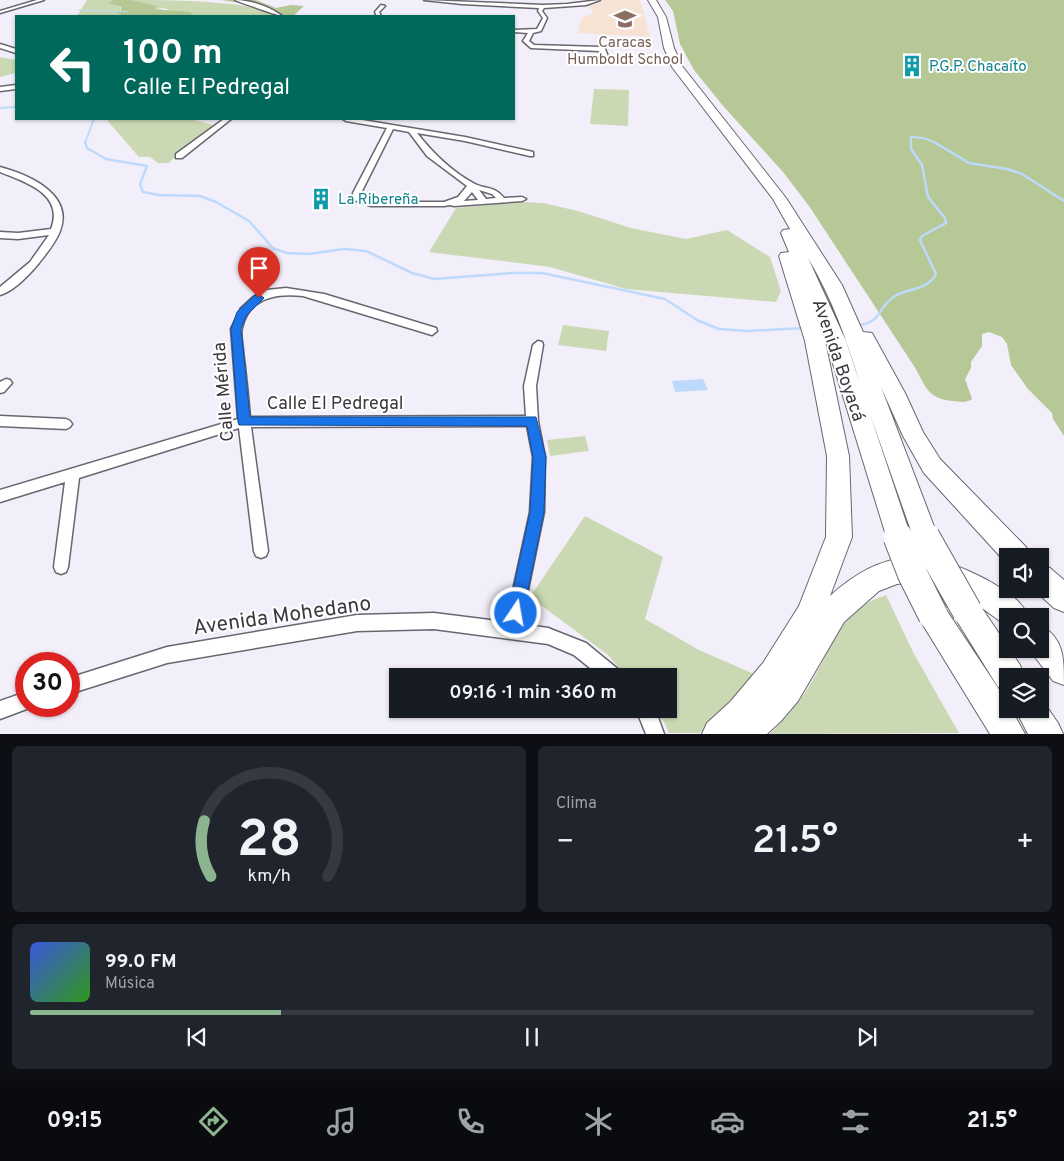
<!DOCTYPE html>
<html lang="es">
<head>
<meta charset="utf-8">
<style>
	:root { --surface:#171b24; --page:#20242c; --text:#f1f3f6; --muted:#9ea1a6; --line:#363941; --accent:#8cb58f }
	body { margin:0; font-family:Overpass,sans-serif; background:var(--page); color:var(--text); height:100vh; display:flex; flex-direction:column; font-size:19px; white-space:nowrap }
	* { box-sizing:border-box; margin:0 }
	p { font-size:16px; color:var(--muted) }
	.icon { flex:none; width:28px; height:28px; fill:none; stroke:currentColor; stroke-width:2; stroke-linecap:round; stroke-linejoin:round }
	.map { position:relative; height:734px; overflow:hidden }
	.sheet { display:flex; flex-direction:column; gap:12px; padding:12px; background:#0d0f14; flex:1 }
	.sheet>* { flex:none }
	.hud { position:absolute; left:15px; top:15px; width:500px; height:105px; border-radius:0px; box-shadow:0 1px 4px #0004; background:#00695c; color:#fff; overflow:hidden }
	.buttons { position:absolute; left:999px; top:548px; display:grid; gap:10px }
	.buttons a { display:grid; place-items:center; width:50px; height:50px; border-radius:0px; background:var(--surface); box-shadow:0 1px 4px #0004; font-size:25px }
	.speed { position:absolute; left:15px; top:652px; display:flex; gap:10px; font-size:25px; font-weight:700; text-align:center }
	.speed>* { display:grid; place-content:center; width:65px; height:65px; border-radius:50%; background:var(--surface); box-shadow:0 1px 4px #0004; line-height:1 }
	.speed .limit { border:8px solid #d22; background:#fff; color:#111 }
	.pin { position:absolute; display:grid; place-items:center; width:42px; height:42px; color:#fff; margin:-51px -21px; border-radius:50% 50% 50% 0; rotate:-45deg; box-shadow:0 0 5px #0007 }
	.pin .icon { rotate:45deg }
	.me { position:absolute; width:55px; margin:-28px; rotate:12deg; stroke-linejoin:round; filter:drop-shadow(0 0 4px #0008) }
	.turn { display:flex; align-items:center; gap:18px; height:105px; padding:0 25px; font-size:22px }
	.turn .icon { width:65px; height:65px; stroke-width:2.5 }
	.turn b { display:block; font-size:35px; line-height:42px }
	.big { font-size:38px; font-weight:600; line-height:1.1 }
	.sheet .widget { flex:1; display:flex; flex-direction:column; justify-content:center; gap:8px; min-width:0; padding:0 18px; border-radius:8px; background:var(--page) }
	.sheet .dial { align-items:center; gap:0 }
	.dial svg { height:130px; overflow:visible; fill:none; stroke:var(--line); stroke-width:7; stroke-linecap:round; text-anchor:middle }
	.dial text { fill:var(--text); stroke:none }
	.song { display:flex; align-items:center; gap:15px }
	.cover { width:60px; height:60px; border-radius:8px; background:linear-gradient(135deg,hsl(230 70% 55%),hsl(110 70% 35%)) }
	.played { height:5px; border-radius:2px; background:linear-gradient(90deg,var(--accent) 25%,var(--line) 25%) }
	.keys { display:flex; justify-content:space-around; direction:ltr }
	.heat { display:flex; justify-content:space-between; align-items:center; font-size:28px; direction:ltr }
	.sheet .tiles { flex:1; display:grid; gap:12px; grid-template-columns:1fr 1fr }
	.widget:last-child { grid-column:span 2 }
	.trip { position:absolute; left:389px; top:668px; width:288px; height:50px; border-radius:0px; background:var(--surface); box-shadow:0 1px 4px #0004; font-weight:600; line-height:50px; text-align:center }
	.tabs { display:flex; height:80px; justify-content:space-around; align-items:center; background:#090b0e; color:var(--muted) }
	.tabs .icon { width:35px; height:35px }
	.tabs .current { color:var(--accent) }
	.tabs b { font-size:22px; color:var(--text) }
	.map>svg:first-child { display:block }
	.education { fill:#f7e3d4 }
	.green { fill:#cad9b3 }
	.forest { fill:#b5c896 }
	.water { fill:#bddafc }
	.lines { fill:none; stroke-linecap:round; stroke-linejoin:round }
	.stream-far2 { stroke:#bddafc; stroke-width:1 }
	.stream-far1 { stroke:#bddafc; stroke-width:2 }
	.stream { stroke:#bddafc; stroke-width:2.5 }
	.minor-casing { stroke:#6a6670; stroke-width:3 }
	.motorway-casing { stroke:#6a6670; stroke-width:2 }
	.minor { fill:#fff; fill-rule:evenodd }
	.motorway { fill:#fff; fill-rule:evenodd }
	.motorway-bridge-casing { stroke:#6a6670; stroke-width:31; stroke-linecap:butt }
	.motorway-bridge { stroke:#fff; stroke-width:29 }
	.route { fill:#1a73e8; stroke:#114b97 }
	.labels { text-anchor:middle; stroke-width:4; stroke-linejoin:round; paint-order:stroke }
	.far-education-label { font-size:15px; fill:#785e54; stroke:#fff }
	.far-culture-label { font-size:15px; fill:#0d838f; stroke:#fff; text-anchor:start }
	.street-label { font-size:18px; fill:#3b393e; stroke:#fff }
	.near-street-label { font-size:21px; fill:#3b393e; stroke:#fff }
</style>
</head>
<body>
<div class="map">
<svg width="1064" height="734" viewBox="0 0 1064 734">
	<rect width="100%" height="100%" fill="#f3effa"/>
	<!-- education -->
	<path class="education" d="M600,0H639L642,5L650,37L578,33L580,22L584,16L592,14L593,11L586,5L599,4Z"/>
	<!-- green -->
	<path class="green" d="M87,0H113L110,2L121,8L120,10L122,11L118,14L124,16H77Z
		M131,0C170,0 249,0 280,16H192L163,8L154,9Z
		M0,57L16,60V73L0,77Z
		M594,89L629,90L628,126L590,124Z
		M106,119H191L213,125C200,140 182,148 169,163H158L150,157H139Z
		M524,202L543,203L578,211L631,228L686,239L727,230L770,257L781,291L776,302L626,289L550,267L429,252L456,208Z
		M563,325L609,331L606,351L558,345Z
		M585,436L589,451L550,456L547,440Z
		M585,516L663,557L645,619L699,650L754,674L708,727L699,733H669L664,722L654,709H668V676H626L608,655L530,597Z
		M886,595L914,654L959,733L770,734C786,718 800,702 811,683C833,646 840,609 886,595Z"/>
	<!-- forest -->
	<path class="forest" d="M113,0H131L157,6L155,9L190,12L193,16H205H123L117,13L121,11V7L109,3Z
		M221,0H256L276,8L291,5L304,6L293,16H280L247,4Z
		M665,0H1064V436L1053,419L1052,413L1028,389L1011,365L1007,344L1002,337L989,332L982,334V346L971,362V368L965,379L972,399C966,403 961,402 953,401C927,399 926,386 914,366L809,206L783,172L724,107L694,70L680,44L673,11Z"/>
	<!-- water -->
	<path class="water" d="M703,379L708,390L675,392L672,381Z"/>
	<g class="lines">
		<!-- stream-far2 -->
		<path class="stream-far2" d="M78,10L128,12"/>
		<!-- stream-far1 -->
		<path class="stream-far1" d="M0,108L16,107
			M85,143L94,119
			M911,143V137L924,138L936,143"/>
		<!-- stream -->
		<path class="stream" d="M85,142L87,148L106,159L147,166L140,184L143,192L159,195L200,196L216,202L249,221L273,248L287,253L308,254L344,249L366,251L412,273L434,279L512,273H542L665,299L697,320L719,329L747,331L805,328
			M934,142L969,163L1007,169L1022,174L1064,201
			M856,326C884,322 876,308 895,296C909,288 928,290 936,274L920,240L922,236L946,223L945,218L928,197L922,165L911,149V142"/>
		<!-- minor casing -->
		<g class="minor-casing">
			<path id="minor" d="M37,0H44L0,13V11Z
				M235,0C251,0 270,7 282,16C280,16 239,2 235,0Z
				M424,0L543,5L567,4L600,0L586,5L544,8L542,11L547,18L541,31L533,33L529,41L534,45L600,47L605,49L609,59L604,60L599,51L531,48L523,41L528,33L514,32V30L537,29L543,18L538,11L539,8L462,4Z
				M381,5L385,6L379,12L381,16H377L375,12Z
				M0,44L16,49V53L0,48Z
				M16,85V89L0,91V87Z
				M224,119H231L182,158H176V154Z
				M343,119H356L465,137L533,152V156H530L465,141L417,133C432,152 451,171 473,183C485,190 494,185 504,198L522,197L526,199L522,201L454,206L450,205L444,206H371L354,200L353,193L387,128L346,121ZM393,129L409,132L427,156L467,186L458,197L444,202H372L361,197V193ZM479,190L492,194L496,198L486,199ZM472,192L478,200L464,201Z
				M0,167C29,175 74,194 60,231C56,242 46,254 39,263C29,275 14,291 0,295V287L30,262L49,235L18,239L0,238V232L18,233L51,229C65,194 25,182 0,172Z
				M286,288L324,294L436,328L437,331L432,335L303,296C277,293 249,297 242,328C240,335 243,345 243,351C246,373 248,395 250,417L526,416L524,386L533,345L538,341L542,342L543,345L536,386L538,421L545,457L544,512L521,624L548,628L586,643L619,670L621,676H600L574,655L548,644L434,629L357,631L167,663L69,694V678L167,647L357,615L434,613L506,622L530,512L533,457L527,426L251,427L268,551L266,556L261,558L256,556L254,551L239,428L79,478L68,567L66,572L61,574L56,572L54,567L65,482L0,502V490L238,419L231,329L241,308L253,297L267,290Z
				M6,379L10,380L12,383L4,392L0,393V382Z
				M0,416L66,419L70,421L72,424L70,427L66,429L0,426Z
				M26,692V706L32,707L0,719V701Z
				M636,709H655L664,734H646Z"/>
		</g>
		<!-- motorway casing -->
		<g class="motorway-casing">
			<path id="motorway" d="M648,0H656L666,17L674,48L682,66L786,198L842,285L863,332L872,333L905,393L923,432L940,459L1026,547L1030,556H1008V565L924,473L903,436L881,387L938,537L934,545L925,549L916,545L870,414L911,537L907,545L898,549L889,545L826,341L816,316L825,341L849,456L852,537L830,596C883,548 927,547 989,581C1004,590 1021,599 1028,616H1008V627L982,608L1020,665L1024,676H1008V690L998,687L957,621L953,611L957,601L965,598L948,589L915,582L897,584L879,591L844,622L798,701L781,721L767,734H702L707,723L730,702L763,663L799,606L826,537L827,456L805,341L779,256L781,253L789,252L781,233L783,230L790,229L773,199L672,67L664,48L658,17ZM808,258C832,298 847,340 860,384L846,341Z
				M1040,564L1050,568L1064,580V612L1054,608L1033,589H1040Z
				M933,601L943,605L1008,703V709H1011L1025,734H990L923,625L919,615L923,605Z
				M1040,625C1064,638 1064,658 1064,685L1053,681L1029,649H1040Z
				M1040,697L1058,723L1063,734H1028L1015,709H1040Z"/>
		</g>
		<!-- minor -->
		<use href="#minor" class="minor"/>
		<!-- motorway -->
		<use href="#motorway" class="motorway"/>
		<!-- motorway-bridge casing -->
		<g class="motorway-bridge-casing">
			<path id="motorway-bridge" d="M898,537L912,573L933,615
				M925,537L967,611"/>
		</g>
		<!-- motorway-bridge -->
		<use href="#motorway-bridge" class="motorway-bridge"/>
	</g>
	<!-- route -->
	<path class="route" d="M259,294L264,298L246,316L241,329L250,417H536L546,457L544,512L522,619L516,621L510,619L508,613L530,512L533,457L527,426L239,425L238,422L231,329L237,312L255,295Z"/>
	<!-- icons -->
	<defs>
		<g id="school-bare" transform="scale(1.725)"><path d="M0-5L7-2L0 1L-7-2ZM-4 1L0 2.5L4 1V4Q0 6-4 4Z" fill="#8d6e63" stroke="#fff" stroke-width="2.5" paint-order="stroke"/></g>
		<g id="building-bare" transform="scale(1.725)"><path d="M-4-6H4V6H1V3H-1V6H-4ZM-2.5-4.3h1.7v1.8h-1.7ZM.8-4.3h1.7v1.8H.8ZM-2.5-1h1.7V.8h-1.7ZM.8-1h1.7V.8H.8Z" fill="#0f9aa8" stroke="#fff" stroke-width="2.5" paint-order="stroke"/></g>
	</defs>
	<g fill-rule="evenodd">
		<use href="#school-bare" x="625" y="19"/>
		<use href="#building-bare" x="912" y="66"/>
		<use href="#building-bare" x="321" y="199"/>
	</g>
	<g class="labels">
		<!-- far-education labels -->
		<g class="far-education-label">
			<text x="625" y="47">Caracas<tspan x="625" dy="17">Humboldt School</tspan></text>
		</g>
		<!-- far-culture labels -->
		<g class="far-culture-label">
			<text x="929" y="71">P.G.P. Chacaíto</text>
			<text x="338" y="204">La Ribereña</text>
		</g>
		<!-- street labels -->
		<g class="street-label">
			<text transform="translate(839 360) rotate(71)" y="6">Avenida Boyacá</text>
			<text transform="translate(223 392) rotate(-95)" y="6">Calle Mérida</text>
			<text x="335" y="409">Calle El Pedregal</text>
		</g>
		<!-- near-street labels -->
		<g class="near-street-label">
			<text transform="translate(282 615) rotate(-8)" y="7">Avenida Mohedano</text>
		</g>
	</g>
</svg>
<div class="buttons">
<a><svg class="icon" aria-label="sound" viewBox="0 0 24 24"><path d="M4 9h4l5-4v14l-5-4H4zM17 9q2 3 0 6"/></svg></a>
<a><svg class="icon" aria-label="search" viewBox="0 0 24 24"><circle cx="10" cy="10" r="6"/><path d="M15 15l6 6"/></svg></a>
<a><svg class="icon" aria-label="layers" viewBox="0 0 24 24"><path d="M12 4l9 5-9 5-9-5zM3 14l9 5 9-5"/></svg></a>
</div>
<div class="speed"><div class="limit">30</div></div>
<div class="pin" style="left:259px;top:298px;background:#d93025"><svg class="icon" aria-label="arrive" viewBox="0 0 24 24"><path d="M6 21V4h12l-3 4 3 4H6"/></svg></div>
<svg class="me" style="left:516px;top:613px" viewBox="-20 -20 40 40"><circle r="17" fill="#1a73e8" stroke="#fff" stroke-width="3"/><path d="M0-11L8 9 0 5-8 9z" fill="#fff"/></svg>
<div class="trip">09:16 · 1 min · 360 m</div>
<div class="hud">
<div class="turn"><svg class="icon" aria-label="left" viewBox="0 0 24 24"><path d="M17 20v-9H6M10 6l-5 5 5 5"/></svg><div><b>100 m</b>Calle El Pedregal</div></div>
</div>
</div>
<section class="sheet">
<div class="tiles">
<div class="widget dial"><svg viewBox="0 0 100 80">
<path d="M14 69A42 42 0 1 1 86 69"/>
<path d="M14 69A42 42 0 0 1 10 35" stroke="#8cb58f"/>
<text x="50" y="56" font-size="32" font-weight="700">28</text>
<text x="50" y="72" font-size="11">km/h</text>
</svg></div>
<div class="widget"><p>Clima</p>
<div class="heat"><a>−</a><b class="big">21.5°</b><a>+</a></div>
</div>
<div class="widget">
<div class="song"><i class="cover"></i><div><b>99.0 FM</b><p>Música</p></div></div>
<div class="played"></div>
<div class="keys"><svg class="icon" aria-label="previous" viewBox="0 0 24 24"><path d="M18 5L8 12l10 7zM5 5v14"/></svg><svg class="icon" aria-label="pause" viewBox="0 0 24 24"><path d="M8 5v14M16 5v14"/></svg><svg class="icon" aria-label="next" viewBox="0 0 24 24"><path d="M6 5l10 7-10 7zM19 5v14"/></svg></div>
</div>
</div>
</section>
<nav class="tabs">
<b>09:15</b>
<svg class="icon current" aria-label="directions" viewBox="0 0 24 24"><path d="M12 3l9 9-9 9-9-9zM9 14v-3h6M13 9l2 2-2 2"/></svg>
<svg class="icon" aria-label="music" viewBox="0 0 24 24"><path d="M9 18V5l10-2v13"/><circle cx="6" cy="18" r="3"/><circle cx="16" cy="16" r="3"/></svg>
<svg class="icon" aria-label="phone" viewBox="0 0 24 24"><path d="M5 4h4l2 5-3 2q2 4 5 5l2-3 5 2v4C11 20 4 13 5 4z"/></svg>
<svg class="icon" aria-label="climate" viewBox="0 0 24 24"><path d="M12 3v18M4 7l16 10M4 17L20 7"/></svg>
<svg class="icon" aria-label="car" viewBox="0 0 24 24"><path d="M5 17H2v-5l4-1 3-4h7l3 4 3 1v5h-3M9 17h6M6 11h13"/><circle cx="7" cy="17" r="2"/><circle cx="17" cy="17" r="2"/></svg>
<svg class="icon" aria-label="filters" viewBox="0 0 24 24"><path d="M4 7h16M4 17h16"/><circle cx="9" cy="7" r="2"/><circle cx="15" cy="17" r="2"/></svg>
<b>21.5°</b>
</nav>
</body>
</html>
